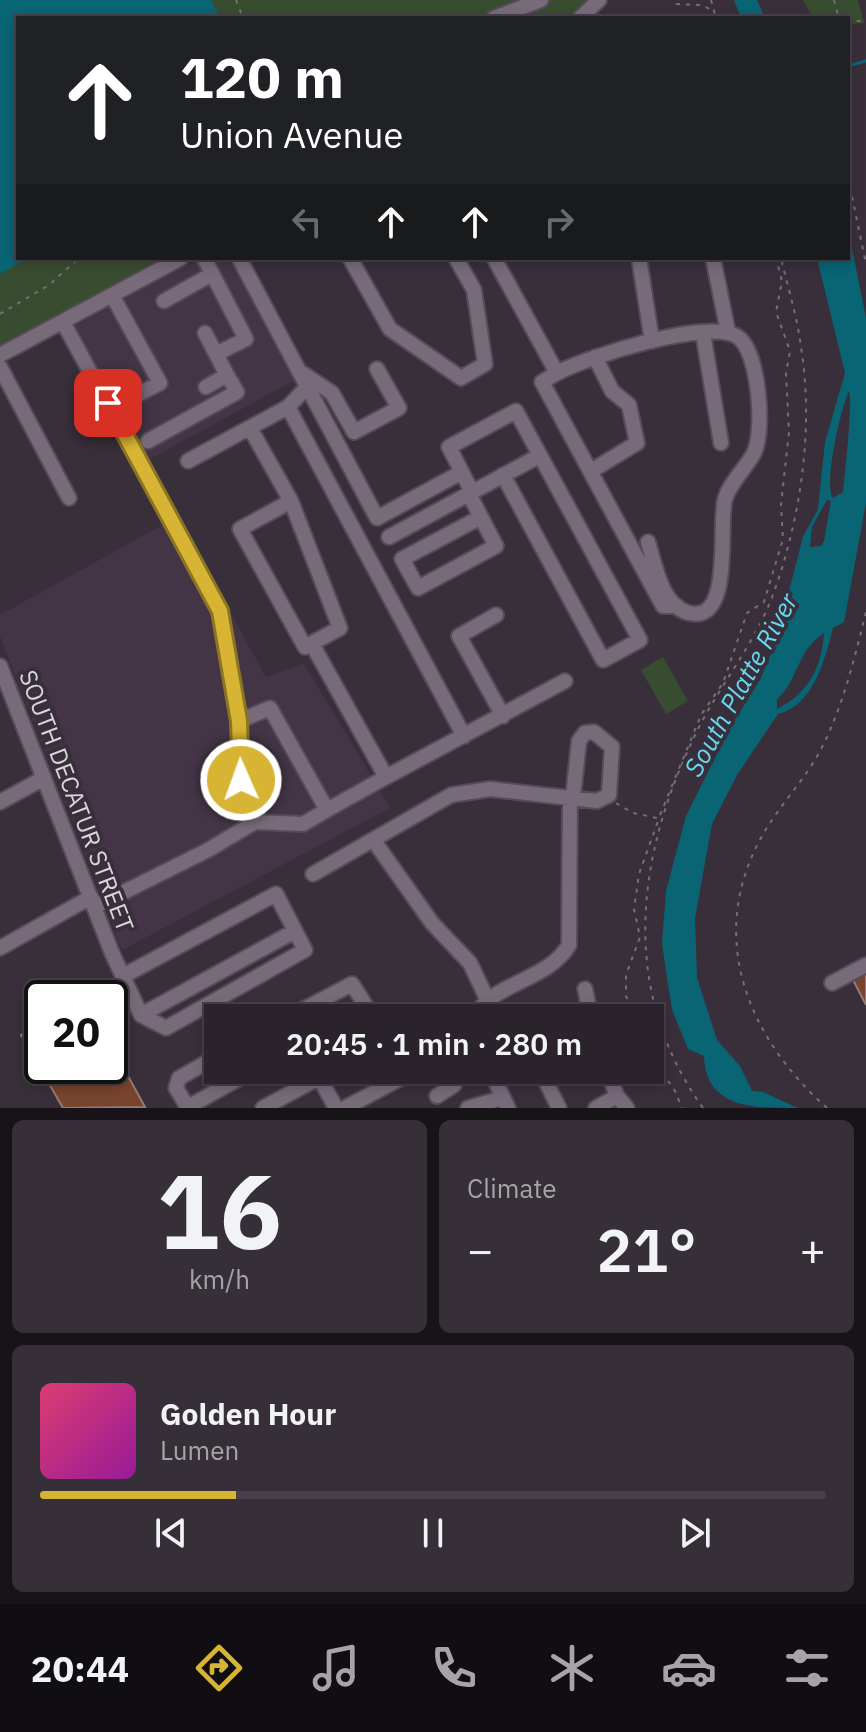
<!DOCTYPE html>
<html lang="en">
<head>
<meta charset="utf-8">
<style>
	:root { --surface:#2b232c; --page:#372f38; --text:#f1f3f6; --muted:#a6a4a9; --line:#474048; --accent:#d7b434 }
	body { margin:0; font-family:"IBM Plex Sans",sans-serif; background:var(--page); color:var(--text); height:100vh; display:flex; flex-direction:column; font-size:30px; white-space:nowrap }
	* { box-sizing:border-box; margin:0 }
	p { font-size:26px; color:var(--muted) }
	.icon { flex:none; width:44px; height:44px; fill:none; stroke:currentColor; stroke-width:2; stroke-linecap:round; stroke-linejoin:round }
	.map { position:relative; height:1108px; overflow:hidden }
	.panel { display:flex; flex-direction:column; gap:12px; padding:12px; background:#181318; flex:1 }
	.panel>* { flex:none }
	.hud { position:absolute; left:16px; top:16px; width:834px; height:244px; border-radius:0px; box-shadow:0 4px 12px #0003,0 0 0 2px var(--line); background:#202124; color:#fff; overflow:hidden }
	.speed { position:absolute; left:24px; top:980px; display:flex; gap:16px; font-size:40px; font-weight:700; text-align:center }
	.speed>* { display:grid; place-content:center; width:104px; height:104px; border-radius:50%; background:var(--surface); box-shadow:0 4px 12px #0003,0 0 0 2px var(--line); line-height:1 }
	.speed .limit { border:4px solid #111; border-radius:12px; background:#fff; color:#111 }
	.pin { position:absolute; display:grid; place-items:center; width:68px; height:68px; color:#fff; margin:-34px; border-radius:16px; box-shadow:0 4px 12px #0006 }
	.me { position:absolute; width:88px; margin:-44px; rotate:358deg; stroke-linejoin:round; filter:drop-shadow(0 0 6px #0008) }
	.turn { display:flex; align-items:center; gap:28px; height:168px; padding:0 32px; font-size:36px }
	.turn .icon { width:104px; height:104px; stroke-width:2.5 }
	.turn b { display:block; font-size:56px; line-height:68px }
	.lanes { display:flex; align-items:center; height:76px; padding:0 32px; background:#0003; justify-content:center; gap:40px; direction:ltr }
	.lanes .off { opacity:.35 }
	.big { font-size:60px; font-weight:600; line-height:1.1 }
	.panel .widget { flex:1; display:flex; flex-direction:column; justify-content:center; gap:12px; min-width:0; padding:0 28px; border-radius:12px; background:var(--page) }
	.panel .dial { align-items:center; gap:0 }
	.dial b { font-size:104px; line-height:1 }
	.song { display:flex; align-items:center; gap:24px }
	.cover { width:96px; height:96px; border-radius:12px; background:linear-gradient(135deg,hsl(340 70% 55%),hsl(300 70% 35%)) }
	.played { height:8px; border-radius:4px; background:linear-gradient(90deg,var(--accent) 25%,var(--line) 25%) }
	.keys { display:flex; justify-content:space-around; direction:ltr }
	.heat { display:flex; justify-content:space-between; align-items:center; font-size:44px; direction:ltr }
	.panel .tiles { flex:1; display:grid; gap:12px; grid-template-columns:1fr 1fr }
	.widget:last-child { grid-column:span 2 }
	.trip { position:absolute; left:204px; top:1004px; width:460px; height:80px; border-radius:0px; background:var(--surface); box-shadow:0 4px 12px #0003,0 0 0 2px var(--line); font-weight:600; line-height:80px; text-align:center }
	.menu { display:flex; height:128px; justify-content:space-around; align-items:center; background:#110e12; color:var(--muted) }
	.menu .icon { width:56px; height:56px }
	.menu .current { color:var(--accent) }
	.menu b { font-size:36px; color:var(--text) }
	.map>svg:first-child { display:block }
	.built { fill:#443546 }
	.green { fill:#384c30 }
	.water { fill:#096474; fill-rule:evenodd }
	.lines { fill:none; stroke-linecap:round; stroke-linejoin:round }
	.stream { stroke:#096474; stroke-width:3 }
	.building { fill:#78442e; stroke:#907d76; stroke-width:2 }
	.minor-casing { stroke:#544c56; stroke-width:18 }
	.path { stroke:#776e78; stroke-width:2; stroke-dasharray:4 6; stroke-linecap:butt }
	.minor { stroke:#776b79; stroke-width:14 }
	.route-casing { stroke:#8c7522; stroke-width:20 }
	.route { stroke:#d7b434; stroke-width:14 }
	.labels { text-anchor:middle; stroke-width:8; stroke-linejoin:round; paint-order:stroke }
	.street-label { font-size:24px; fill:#dad4db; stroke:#392f3b }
	.water-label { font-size:26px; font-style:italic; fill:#65d8f1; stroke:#392f3b }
</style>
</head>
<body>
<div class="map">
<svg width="866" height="1108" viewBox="0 0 866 1108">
	<rect width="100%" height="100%" fill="#392f3b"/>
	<!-- built -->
	<path class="built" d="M200,258H232L297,379L146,461L73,327Z
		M177,517L266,677L304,664L390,808L122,950L0,636V615Z"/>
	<!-- green -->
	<path class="green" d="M0,0H599L579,18H18V258H181L0,355Z
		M803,0H858L864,23L848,24V18H813Z
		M663,657L688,701L666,714L641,670Z"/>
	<!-- water -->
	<path class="water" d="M0,0H211L220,18H18V258H27L0,274Z
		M734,0H757L765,18H741Z
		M848,228L866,318V503L844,622L833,628C825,659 814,705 778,714L737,775L712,824L695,918L697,978L717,1040L740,1066L752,1091L763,1092L798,1108C751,1108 706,1108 704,1056L688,1049L672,1010L662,944L666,891L686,816L731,726L760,680L776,641L803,537L818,509L825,442L845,373L817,258H848ZM849,391C853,397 845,476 843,492L833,498C823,486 841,407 849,391ZM827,500L831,501L824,541L821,546L810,547L812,527ZM824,633C822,667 808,694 777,709V699C799,680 796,651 824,633Z"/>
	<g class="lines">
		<!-- stream -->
		<path class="stream" d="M848,66L866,61"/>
	</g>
	<!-- building -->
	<path class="building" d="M866,973V1005L853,980Z
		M42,1024V1066H110V1043L145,1107L63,1108L21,1035Z"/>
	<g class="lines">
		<!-- minor casing -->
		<g class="minor-casing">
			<path id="minor" d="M494,18L541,0
				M580,18L599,0
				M204,258L246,339L216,354
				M239,258L377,518L462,472
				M350,258L390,329L461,378L485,364L474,290L456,258
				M494,258L557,373C587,357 710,317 738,337C759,352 765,430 754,453C746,468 730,482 725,499C718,524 734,624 689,613C661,606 655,564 648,542
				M639,258L652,341
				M713,258L728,332
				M112,295L160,383L129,399
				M164,301L212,274
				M63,322L220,611L239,721L241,780L255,822L208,850L94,907
				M205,333L227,375L206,387
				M703,333L721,443
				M0,355L181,258
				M0,367L69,498
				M302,373L332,393L354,432L399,408L377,369
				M557,373L542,382L663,606H677
				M288,407L464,736
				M250,428L291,501L340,628L305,647L240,529L291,501
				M148,441L237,392L227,375
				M188,461L288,407L307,387
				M591,471L637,443L629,405L612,391L595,357
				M472,492L449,447L516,411L640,640L603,660L503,475
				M469,494L496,546L418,588L402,559L481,517
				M389,537L539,456
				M496,615L459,636L503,716
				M312,644L386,777L565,681
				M0,666L112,953L141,1015L166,1028L305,950L276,894L123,976
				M239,721L270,708L327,810L303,824L255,822
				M0,802L44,778
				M327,810L386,777
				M374,841L432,923L470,963L488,1001
				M313,874L451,795L490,789L597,801L609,795L612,747L594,732L585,733L579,741L573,797
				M0,948L91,897
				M832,983L866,965
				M585,989L591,1018
				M141,1015L295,931
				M287,1018L352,984L366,1006L346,1018
				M474,1018C490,983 548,981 569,945L570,797
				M315,1070L336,1108
				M490,1070L508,1108
				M540,1070L559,1108
				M607,1070L617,1096
				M449,1079L475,1070
				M437,1096L454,1085L442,1070
				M188,1107L254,1070
				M188,1108L176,1088L179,1078L218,1056
				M263,1108L333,1070
				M345,1108L416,1070
				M468,1108L503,1098
				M596,1108L617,1096L627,1108"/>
		</g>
		<!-- path -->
		<path class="path" d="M236,0L243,18
			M711,0L716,18
			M834,0L839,18
			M676,4L701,5L714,11
			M847,18L866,23
			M848,177L866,264
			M0,314L49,285L79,258
			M616,803L633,813L662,819
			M660,815L701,715L723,683L747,613L764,602L783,539L781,505L789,432L786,373L790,351L776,312L782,281L776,258
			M634,1018L626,996V975L640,937L634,909L639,874L658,821
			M650,1057L674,1089L682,1108
			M703,1108C618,989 636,854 698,729C722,682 756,642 774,592C801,517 814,426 801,347C797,316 788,288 781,258
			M827,1108C747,1037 706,936 762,836C779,806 804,781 820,751C843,707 854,660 866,612"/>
		<!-- minor -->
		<use href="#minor" class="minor"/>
	</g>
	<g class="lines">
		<!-- route casing -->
		<g class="route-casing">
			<path id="route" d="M108,403L220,611L239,721L241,780"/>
		</g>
		<!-- route -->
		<use href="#route" class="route"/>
	</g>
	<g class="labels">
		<!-- street labels -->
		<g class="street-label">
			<text transform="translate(76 801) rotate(69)" y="8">SOUTH DECATUR STREET</text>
		</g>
		<!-- water labels -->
		<g class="water-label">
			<text transform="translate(741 685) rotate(-61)" y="9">South Platte River</text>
		</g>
	</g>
</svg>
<div class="speed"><div class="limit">20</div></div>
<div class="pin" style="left:108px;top:403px;background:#d93025"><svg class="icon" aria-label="arrive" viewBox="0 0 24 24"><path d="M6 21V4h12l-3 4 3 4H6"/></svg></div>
<svg class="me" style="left:241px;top:780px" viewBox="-20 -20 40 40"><circle r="17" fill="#d7b434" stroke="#fff" stroke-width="3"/><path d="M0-11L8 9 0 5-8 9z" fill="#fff"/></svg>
<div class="trip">20:45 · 1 min · 280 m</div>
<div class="hud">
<div class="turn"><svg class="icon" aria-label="ahead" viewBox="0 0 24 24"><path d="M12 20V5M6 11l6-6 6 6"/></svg><div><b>120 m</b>Union Avenue</div></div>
<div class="lanes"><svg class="icon off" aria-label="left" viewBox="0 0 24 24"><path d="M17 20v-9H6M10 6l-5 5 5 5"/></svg><svg class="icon" aria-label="ahead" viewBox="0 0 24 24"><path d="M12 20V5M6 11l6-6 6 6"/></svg><svg class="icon" aria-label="ahead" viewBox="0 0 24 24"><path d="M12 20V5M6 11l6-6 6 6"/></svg><svg class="icon off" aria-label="right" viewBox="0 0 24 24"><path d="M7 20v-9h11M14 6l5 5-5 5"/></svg></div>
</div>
</div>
<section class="panel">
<div class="tiles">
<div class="widget dial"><b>16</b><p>km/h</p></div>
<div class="widget"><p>Climate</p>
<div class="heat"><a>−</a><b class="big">21°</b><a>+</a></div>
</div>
<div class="widget">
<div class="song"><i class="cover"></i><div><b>Golden Hour</b><p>Lumen</p></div></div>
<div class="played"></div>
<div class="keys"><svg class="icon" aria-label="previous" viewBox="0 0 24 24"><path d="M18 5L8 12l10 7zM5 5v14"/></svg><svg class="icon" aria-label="pause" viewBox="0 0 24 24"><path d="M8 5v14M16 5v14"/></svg><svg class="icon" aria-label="next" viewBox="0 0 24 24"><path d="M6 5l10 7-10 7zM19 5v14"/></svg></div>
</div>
</div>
</section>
<nav class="menu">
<b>20:44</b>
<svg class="icon current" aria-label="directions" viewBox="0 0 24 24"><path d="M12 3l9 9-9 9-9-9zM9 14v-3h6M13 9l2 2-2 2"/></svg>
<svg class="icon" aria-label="music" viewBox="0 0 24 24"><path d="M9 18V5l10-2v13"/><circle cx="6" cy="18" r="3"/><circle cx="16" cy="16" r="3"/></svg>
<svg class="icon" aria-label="phone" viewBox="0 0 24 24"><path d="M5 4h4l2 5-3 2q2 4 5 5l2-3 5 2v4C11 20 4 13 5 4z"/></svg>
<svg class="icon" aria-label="climate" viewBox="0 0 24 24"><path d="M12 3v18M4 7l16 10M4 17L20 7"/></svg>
<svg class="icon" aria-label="car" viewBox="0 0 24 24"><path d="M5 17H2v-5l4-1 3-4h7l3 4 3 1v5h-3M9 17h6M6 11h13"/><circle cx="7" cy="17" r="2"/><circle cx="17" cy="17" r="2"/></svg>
<svg class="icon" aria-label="filters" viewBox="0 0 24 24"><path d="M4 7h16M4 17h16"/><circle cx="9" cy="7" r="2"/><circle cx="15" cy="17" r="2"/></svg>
</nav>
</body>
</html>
